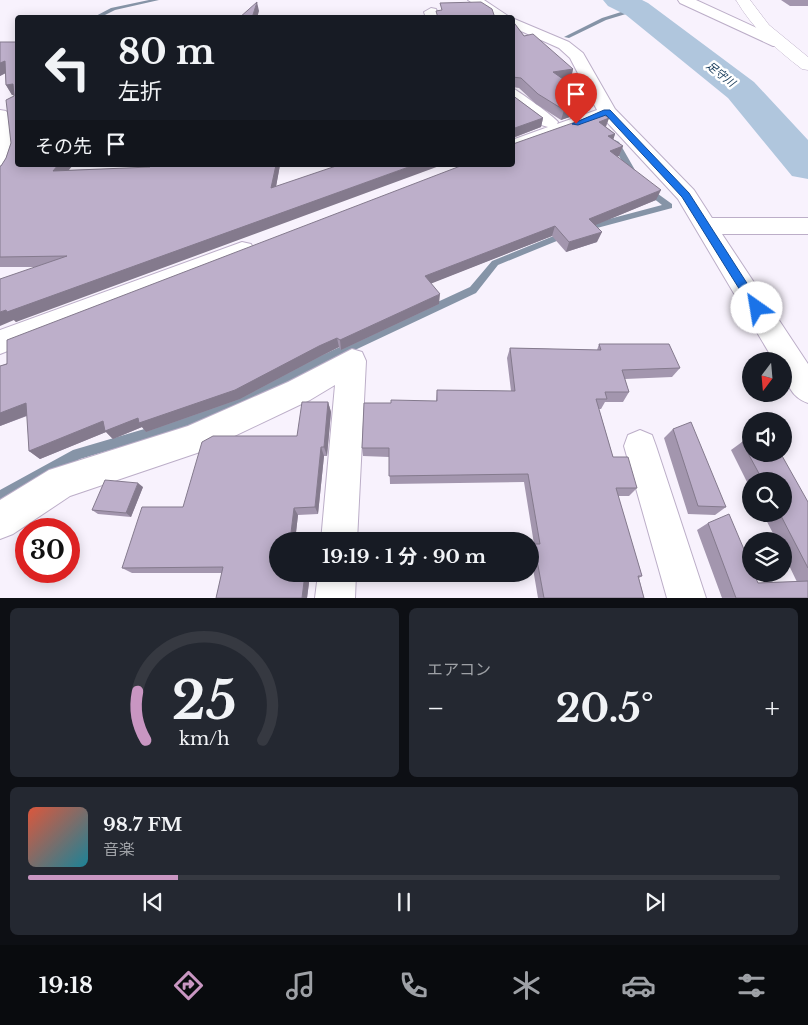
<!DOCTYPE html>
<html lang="ja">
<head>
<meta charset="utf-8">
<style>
	:root { --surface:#171b24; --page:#242831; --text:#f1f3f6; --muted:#9ea1a6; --line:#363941; --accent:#c996c2 }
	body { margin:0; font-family:"Libre Baskerville","Noto Sans JP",serif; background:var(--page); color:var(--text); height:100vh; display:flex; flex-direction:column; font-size:19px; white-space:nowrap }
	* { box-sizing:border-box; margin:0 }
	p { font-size:16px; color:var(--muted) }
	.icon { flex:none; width:28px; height:28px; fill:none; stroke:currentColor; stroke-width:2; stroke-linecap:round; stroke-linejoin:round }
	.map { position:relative; height:598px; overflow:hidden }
	.drawer { display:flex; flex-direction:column; gap:10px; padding:10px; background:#0d0f14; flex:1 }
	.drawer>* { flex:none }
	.top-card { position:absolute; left:15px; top:15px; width:500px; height:152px; border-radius:5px; box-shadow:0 2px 12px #0003; background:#171b24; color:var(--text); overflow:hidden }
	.needle { width:32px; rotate:196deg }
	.tools { position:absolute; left:742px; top:352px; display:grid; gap:10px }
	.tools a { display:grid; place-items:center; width:50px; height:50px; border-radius:50%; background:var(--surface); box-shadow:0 2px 12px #0003; font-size:25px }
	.speed { position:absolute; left:15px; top:518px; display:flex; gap:10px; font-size:25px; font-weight:700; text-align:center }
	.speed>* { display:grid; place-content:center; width:65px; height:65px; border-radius:50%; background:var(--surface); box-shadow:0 2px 12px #0003; line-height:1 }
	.speed .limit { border:8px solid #d22; background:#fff; color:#111 }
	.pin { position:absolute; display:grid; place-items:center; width:42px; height:42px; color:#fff; margin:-51px -21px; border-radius:50% 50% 50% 0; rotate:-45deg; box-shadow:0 0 5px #0007 }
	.pin .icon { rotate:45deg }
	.me { position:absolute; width:55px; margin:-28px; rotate:328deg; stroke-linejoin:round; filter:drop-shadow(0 0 4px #0008) }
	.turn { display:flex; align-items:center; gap:18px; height:105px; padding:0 20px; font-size:22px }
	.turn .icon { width:65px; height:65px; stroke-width:2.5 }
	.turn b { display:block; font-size:35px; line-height:42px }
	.then { display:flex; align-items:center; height:48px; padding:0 20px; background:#0003; gap:10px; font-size:19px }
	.big { font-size:38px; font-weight:700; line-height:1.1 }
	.drawer .tile { flex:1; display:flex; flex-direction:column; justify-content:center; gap:8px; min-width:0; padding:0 18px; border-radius:8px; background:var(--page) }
	.drawer .dial { align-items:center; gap:0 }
	.dial svg { height:130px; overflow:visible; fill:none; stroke:var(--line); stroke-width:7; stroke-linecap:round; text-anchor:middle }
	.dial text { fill:var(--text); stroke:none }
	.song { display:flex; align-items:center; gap:15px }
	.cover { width:60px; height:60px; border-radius:8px; background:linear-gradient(135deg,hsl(10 70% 55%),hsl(190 70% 35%)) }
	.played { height:5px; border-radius:2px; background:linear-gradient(90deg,var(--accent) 20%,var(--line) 20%) }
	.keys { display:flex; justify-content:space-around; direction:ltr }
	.heat { display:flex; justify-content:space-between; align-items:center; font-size:28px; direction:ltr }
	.drawer .tiles { flex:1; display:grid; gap:10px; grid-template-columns:1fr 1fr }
	.tile:last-child { grid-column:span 2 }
	.trip { position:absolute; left:269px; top:532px; width:270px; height:50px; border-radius:25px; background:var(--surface); box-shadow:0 2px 12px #0003; font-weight:700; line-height:50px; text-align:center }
	.tab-bar { display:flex; height:80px; justify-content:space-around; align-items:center; background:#090b0e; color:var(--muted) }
	.tab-bar .icon { width:35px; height:35px }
	.tab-bar .on { color:var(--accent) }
	.tab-bar b { font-size:22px; color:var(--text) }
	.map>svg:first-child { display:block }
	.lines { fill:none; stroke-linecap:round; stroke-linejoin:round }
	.stream { fill:#8694a7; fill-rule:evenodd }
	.river { fill:#b0c6dd; fill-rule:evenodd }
	.minor-casing { stroke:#bcaec8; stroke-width:2 }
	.secondary-casing { stroke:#bcaec8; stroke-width:1 }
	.minor { fill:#fff; fill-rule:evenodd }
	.secondary { fill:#fff; fill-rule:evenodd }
	.wall { fill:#a396ae }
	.shaded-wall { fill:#847a8d }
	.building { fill:#bdafca; stroke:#847a8d }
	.route { fill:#1a73e8; stroke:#114b97 }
	.labels { text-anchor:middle; stroke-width:5; stroke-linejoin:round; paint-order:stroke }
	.far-water-label { font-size:11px; font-style:italic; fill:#103454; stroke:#fff }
</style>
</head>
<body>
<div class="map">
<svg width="808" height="598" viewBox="0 0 808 598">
	<rect width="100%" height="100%" fill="#f8f2fd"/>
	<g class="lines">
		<!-- stream -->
		<path class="stream" d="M149,0H159L115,10L99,18H92L111,8Z
			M637,7L640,9L639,10L606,20L569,38L564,37L602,18Z
			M612,140H615L619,142L639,177L638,179H635L631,177L611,142Z
			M647,186L672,204V208L582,232L579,231L578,229L579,227L662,205L644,191V187Z
			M566,231L570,234L569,236L498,265L476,293L198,424L80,459L0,504V490L73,450L192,415L470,287L492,261Z"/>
		<!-- river -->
		<path class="river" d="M603,0H642L648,3L754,82L808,140V179L792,176L728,98L626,15L608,6Z"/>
		<!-- minor casing -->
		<g class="minor-casing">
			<path id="minor" d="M468,0H484L511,18H494Z
				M678,0H696L783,40L786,43L783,46H773L680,3Z
				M431,8L436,9L440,18H426L424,12Z
				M512,18L569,42L583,53L615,109L694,190L712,218H808V234H722L808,364V403C790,397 784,380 784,361H774L678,199L604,119L512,153V140L548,127C534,124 522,112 512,103V88C516,89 556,118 558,122L557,124L597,110L570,58L559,48L512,27Z
				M0,110L6,111L9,115C15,137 22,154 7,175L0,177Z
				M242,242L251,244L254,250L251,256L0,354V330Z
				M352,349L362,352L366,361L357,541H321L335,385L310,400L203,451L70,496L13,534L0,539V500L49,470L188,426L288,382Z
				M640,430L652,435L656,446L706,598H667L624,446L628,435Z
				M318,574H356L355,598H315Z"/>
		</g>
		<!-- secondary casing -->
		<g class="secondary-casing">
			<path id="secondary" d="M736,0H750L769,25L808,57V70L802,69C776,49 753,29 736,0Z"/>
		</g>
		<!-- minor -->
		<use href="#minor" class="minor"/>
		<!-- secondary -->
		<use href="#secondary" class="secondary"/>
	</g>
	<!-- wall -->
	<path class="wall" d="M781,0H808V6H790Z
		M512,20L524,36L573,69L571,78L564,79L590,110L561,120L536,104L519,88L512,87Z
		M0,42L68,170L280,165L276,186L16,322L14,320L36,267H0V166H1L6,158L11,143L14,96V95H12L6,85L5,73L0,76Z
		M512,95L543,118L541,127L513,138V144L609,118L606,127L615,134L613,139L623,146L619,156L617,157L656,200L595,225L597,242L566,252L552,236L431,283L439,304L341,350L339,347L321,356L240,399L146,432L142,427L113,439L106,432L40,459L29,451L27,416L0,426V366L512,165Z
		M599,344L680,368L672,377L625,379L629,392L623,402H605L601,409H599L613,457L637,488L629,496H618L642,576L639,578L644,598H538L530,551L534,544L524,482L390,484L389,457L363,456L362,448L391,403L436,401L437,390L511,391L507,358L510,348L597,350Z
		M328,402L331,412L327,456H324L318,514L298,515L295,541H278V574L310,575L307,598H216L222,573H132L122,568L183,507L297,436Z
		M673,429L726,507L715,515L688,514L664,438Z
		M742,442L808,502V598H722L697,530L708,523L758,583L797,582L784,555V541H777L763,514H784V481H751V490L731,450Z
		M143,487L131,517L98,514L92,510Z"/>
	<!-- shaded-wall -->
	<path class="shaded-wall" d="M257,2L259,11L257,18H252Z
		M5,61L10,71L0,76V63Z
		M573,69L571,78L551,82L553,72Z
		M13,84L18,94L12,95L6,85Z
		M593,100L590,110L561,120L564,110Z
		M543,118L541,127L512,138V129Z
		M609,118L605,128L599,122Z
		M615,134L612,144L608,136Z
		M623,146L619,156L606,161L610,151Z
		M58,165H73L60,181L53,171Z
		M276,165H280L274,198L271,188Z
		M414,165H442L16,322L14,320L0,326V312Z
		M661,190L656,200L586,229L589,219Z
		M555,226L552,236L425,286V276Z
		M602,232L597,242L566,252L569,242Z
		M440,294L439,304L341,350L340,340Z
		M337,338L339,347L321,356L240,399L146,432L142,427L113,439L106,432L40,459L29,451L103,421L138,418L319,346Z
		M328,402L331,412L327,456L324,447Z
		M26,403L36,412L0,426V413Z
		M321,447L324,456L318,514L315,507Z
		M138,483L143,487L131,517L126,513Z
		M294,508L298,515L295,541H290Z
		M305,574H308L310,575L307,598H302Z"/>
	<!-- building -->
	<path class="building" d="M257,2L252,18H239Z
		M481,2L492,9L495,18H438L436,11L442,10L440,3Z
		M512,20L524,36L533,34L573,69L553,72L593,100L564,110L538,94L521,78L512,77Z
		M0,42H18V165H58L53,171L150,167V165H276L271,188L339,165H414L7,312L6,310L0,312V279L67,256L0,257V166H1L6,158L11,143L6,100L14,96L13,84L6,85L5,61L0,63Z
		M512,95L543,118L512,129Z
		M601,113L609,118L599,122L615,134L608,136L623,146L610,151L661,190L589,219L602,232L569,242L555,226L425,276L440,294L340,340L337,338L319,346L235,390L139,423L138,418L105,431L103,421L29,451L26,403L0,413V366L7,364V340L463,165H512V135L513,144Z
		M599,344H669L680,368L622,370L629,392H605L607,399H596L613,457H628L637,488H616L642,576H638L644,598H544L534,544H540L528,474L389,476V448H362L364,403H391V400L437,401V390L515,391L510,348L601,350Z
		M302,402H328L324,447H321L315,507L294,508L290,541H278V574H305L302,598H216L223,567L122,568L142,507H183L202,442L213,436H297Z
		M691,422L726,507L698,506L673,429Z
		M742,442H751V454H781L808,502V568L780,514H784V481H763Z
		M105,480L138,483L126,513L92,510Z
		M729,514L751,566V574H754L758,583L808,581V598H736L708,523Z"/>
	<!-- route -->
	<path class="route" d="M604,110H610L689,193L761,305L763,308L761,311H753L682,197L606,115L578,125L572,124Z"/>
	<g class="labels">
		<!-- far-water labels -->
		<g class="far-water-label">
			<text transform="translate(721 74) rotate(38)" y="4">足守川</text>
		</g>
	</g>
</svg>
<div class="tools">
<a><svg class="needle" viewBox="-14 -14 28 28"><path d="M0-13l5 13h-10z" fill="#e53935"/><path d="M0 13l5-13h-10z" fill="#9ea1a6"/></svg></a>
<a><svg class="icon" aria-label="sound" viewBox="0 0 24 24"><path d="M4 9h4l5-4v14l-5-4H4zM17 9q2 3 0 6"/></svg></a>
<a><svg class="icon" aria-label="search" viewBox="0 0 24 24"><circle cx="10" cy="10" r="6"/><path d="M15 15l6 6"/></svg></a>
<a><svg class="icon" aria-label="layers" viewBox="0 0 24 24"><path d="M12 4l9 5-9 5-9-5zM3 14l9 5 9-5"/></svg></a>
</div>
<div class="speed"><div class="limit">30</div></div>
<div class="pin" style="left:576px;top:124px;background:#d93025"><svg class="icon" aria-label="arrive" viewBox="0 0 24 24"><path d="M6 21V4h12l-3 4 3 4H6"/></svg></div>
<svg class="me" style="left:757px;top:308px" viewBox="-20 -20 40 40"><circle r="19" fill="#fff"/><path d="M0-13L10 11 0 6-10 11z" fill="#1a73e8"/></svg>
<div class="trip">19:19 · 1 分 · 90 m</div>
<div class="top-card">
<div class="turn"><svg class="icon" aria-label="left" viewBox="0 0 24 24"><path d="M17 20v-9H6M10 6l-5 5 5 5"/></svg><div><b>80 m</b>左折</div></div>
<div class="then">その先<svg class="icon" aria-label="arrive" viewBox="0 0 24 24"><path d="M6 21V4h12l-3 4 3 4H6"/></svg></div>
</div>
</div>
<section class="drawer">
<div class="tiles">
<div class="tile dial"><svg viewBox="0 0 100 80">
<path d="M14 69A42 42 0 1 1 86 69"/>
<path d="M14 69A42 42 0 0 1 9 39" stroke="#c996c2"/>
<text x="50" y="56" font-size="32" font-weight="700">25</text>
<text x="50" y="72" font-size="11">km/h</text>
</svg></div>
<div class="tile"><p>エアコン</p>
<div class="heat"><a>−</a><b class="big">20.5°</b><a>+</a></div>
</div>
<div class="tile">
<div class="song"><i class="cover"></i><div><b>98.7 FM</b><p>音楽</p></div></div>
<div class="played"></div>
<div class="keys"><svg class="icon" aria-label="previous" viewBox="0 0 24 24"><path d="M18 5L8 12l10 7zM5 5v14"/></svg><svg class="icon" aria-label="pause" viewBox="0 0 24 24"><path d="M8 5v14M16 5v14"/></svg><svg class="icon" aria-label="next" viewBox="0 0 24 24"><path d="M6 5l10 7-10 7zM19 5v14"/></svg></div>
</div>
</div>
</section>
<nav class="tab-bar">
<b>19:18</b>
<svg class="icon on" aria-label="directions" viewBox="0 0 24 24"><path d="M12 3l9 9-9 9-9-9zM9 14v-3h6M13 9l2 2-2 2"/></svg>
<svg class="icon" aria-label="music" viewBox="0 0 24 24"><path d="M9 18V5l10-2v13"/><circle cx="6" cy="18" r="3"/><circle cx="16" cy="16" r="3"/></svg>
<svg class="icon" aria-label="phone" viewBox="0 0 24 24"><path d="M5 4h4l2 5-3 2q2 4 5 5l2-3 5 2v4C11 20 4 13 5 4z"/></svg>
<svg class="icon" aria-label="climate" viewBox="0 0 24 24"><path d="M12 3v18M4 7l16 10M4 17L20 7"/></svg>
<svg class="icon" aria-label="car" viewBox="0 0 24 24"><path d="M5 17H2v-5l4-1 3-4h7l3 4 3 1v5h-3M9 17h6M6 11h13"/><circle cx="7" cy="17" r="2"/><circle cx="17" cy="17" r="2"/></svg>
<svg class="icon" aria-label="filters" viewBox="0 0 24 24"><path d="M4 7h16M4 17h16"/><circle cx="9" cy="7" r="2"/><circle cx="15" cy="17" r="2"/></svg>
</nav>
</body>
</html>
